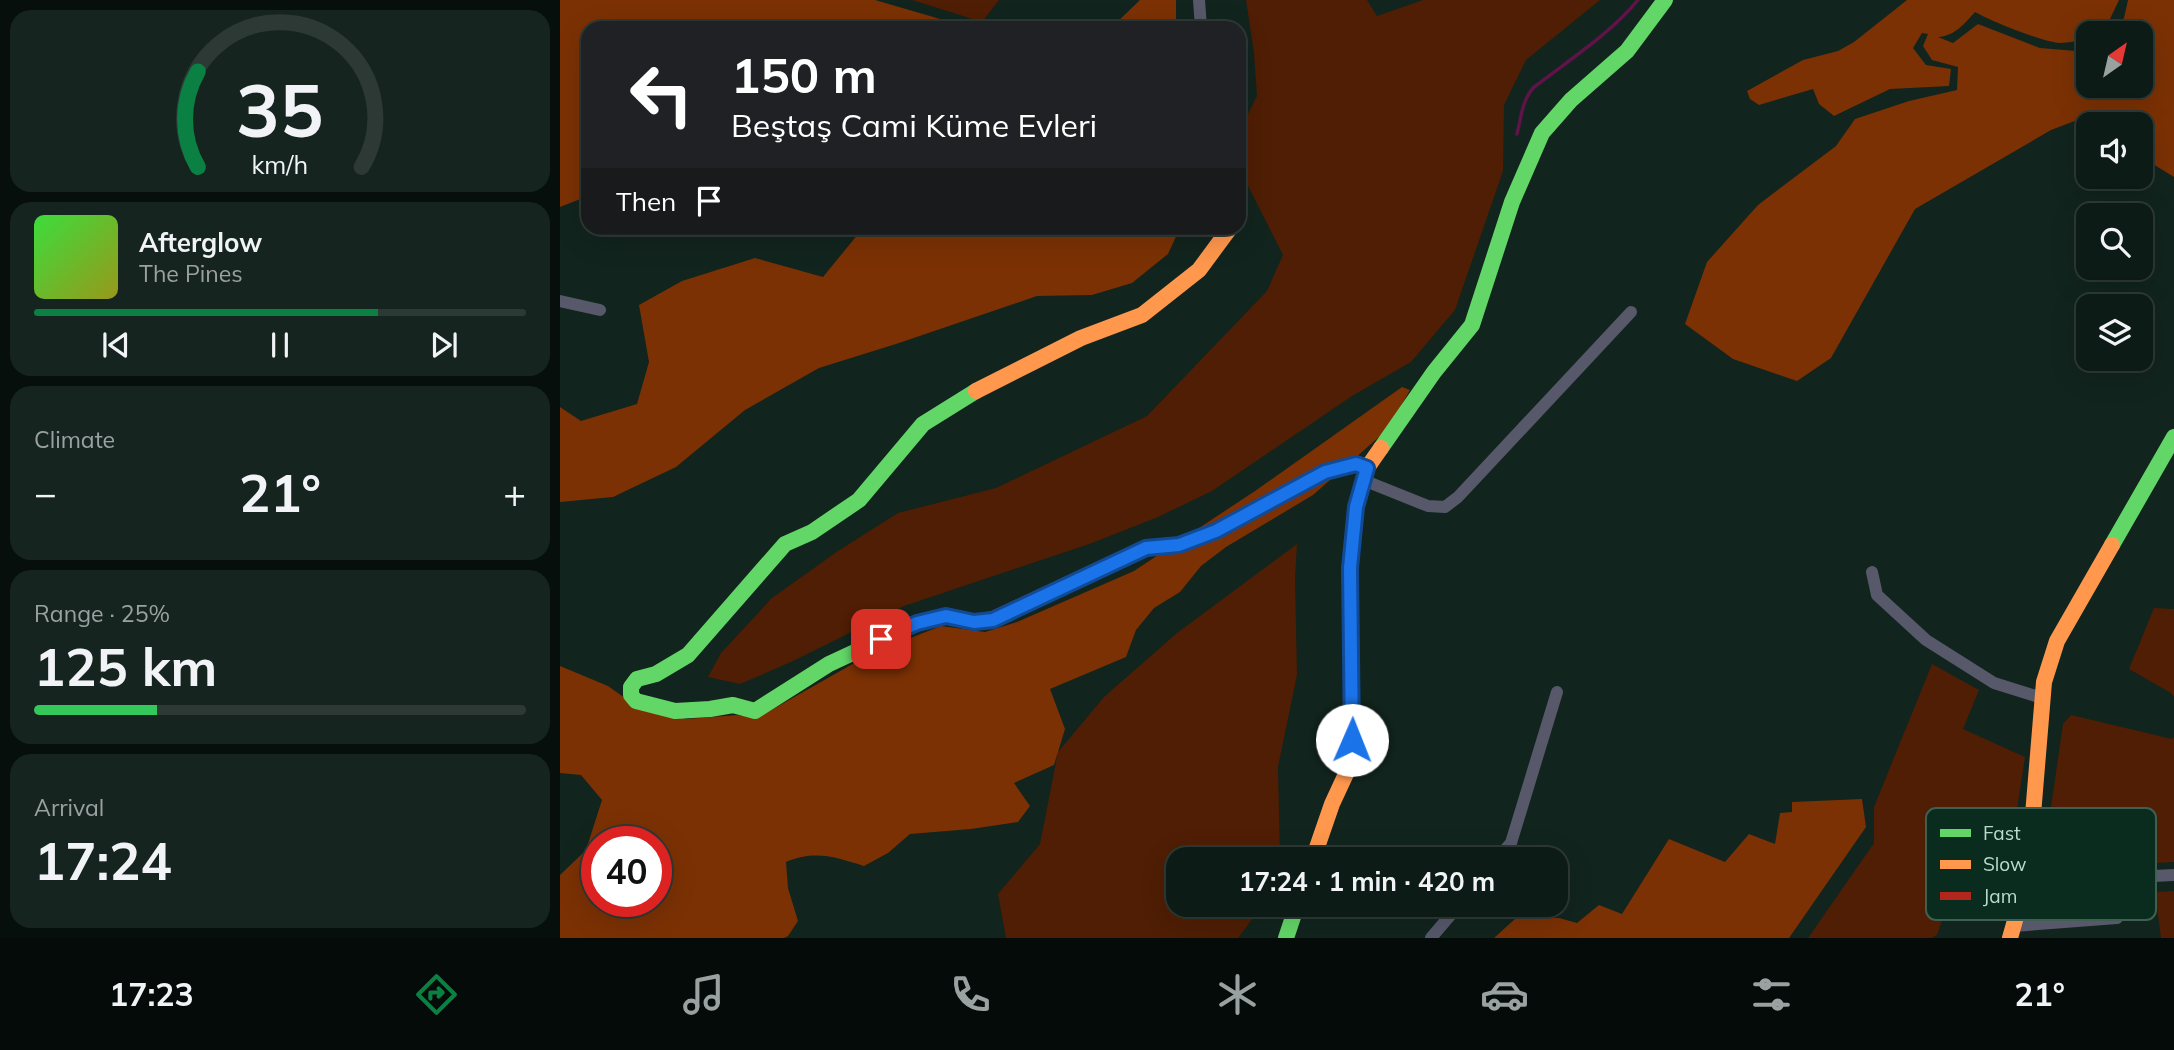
<!DOCTYPE html>
<html lang="en">
<head>
<meta charset="utf-8">
<style>
	:root { --surface:#0d1b16; --page:#16241f; --text:#f1f3f6; --muted:#9aa1a1; --line:#2d3935; --accent:#0b8043 }
	body { margin:0; font-family:Mulish,sans-serif; background:var(--page); color:var(--text); height:100vh; display:flex; flex-direction:column; font-size:26px; white-space:nowrap }
	* { box-sizing:border-box; margin:0 }
	p { font-size:23px; color:var(--muted) }
	.icon { flex:none; width:38px; height:38px; fill:none; stroke:currentColor; stroke-width:2; stroke-linecap:round; stroke-linejoin:round }
	.map { position:relative; flex:1; overflow:hidden }
	.panel { display:flex; flex-direction:column; gap:10px; padding:10px; background:#070f0c; width:560px }
	.panel>* { flex:none }
	.guide { position:absolute; left:21px; top:21px; width:665px; height:214px; border-radius:21px; box-shadow:0 7px 28px #0002,0 0 0 2px var(--line); background:#202124; color:#fff; overflow:hidden }
	.needle { width:46px; rotate:34deg }
	.buttons { position:absolute; left:1516px; top:21px; display:grid; gap:14px }
	.buttons a { display:grid; place-items:center; width:77px; height:77px; border-radius:14px; background:var(--surface); box-shadow:0 7px 28px #0002,0 0 0 2px var(--line); font-size:35px }
	.speed { position:absolute; left:21px; top:826px; display:flex; gap:14px; font-size:35px; font-weight:700; text-align:center }
	.speed>* { display:grid; place-content:center; width:91px; height:91px; border-radius:50%; background:var(--surface); box-shadow:0 7px 28px #0002,0 0 0 2px var(--line); line-height:1 }
	.speed .limit { border:10px solid #d22; background:#fff; color:#111 }
	.pin { position:absolute; display:grid; place-items:center; width:60px; height:60px; color:#fff; margin:-30px; border-radius:14px; box-shadow:0 4px 10px #0006 }
	.me { position:absolute; width:77px; margin:-38px; rotate:1deg; stroke-linejoin:round; filter:drop-shadow(0 0 5px #0008) }
	.turn { display:flex; align-items:center; gap:24px; height:147px; padding:0 35px; font-size:32px }
	.turn .icon { width:91px; height:91px; stroke-width:2.5 }
	.turn b { display:block; font-size:49px; line-height:60px }
	.then { display:flex; align-items:center; height:66px; padding:0 35px; background:#0003; gap:14px; font-size:26px }
	.big { font-size:52px; font-weight:700; line-height:1.1 }
	.panel .widget { flex:1; display:flex; flex-direction:column; justify-content:center; gap:10px; min-width:0; padding:0 24px; border-radius:21px; background:var(--page) }
	.panel .dial { align-items:center; gap:0 }
	.dial svg { height:182px; overflow:visible; fill:none; stroke:var(--line); stroke-width:7; stroke-linecap:round; text-anchor:middle }
	.dial text { fill:var(--text); stroke:none }
	.song { display:flex; align-items:center; gap:21px }
	.cover { width:84px; height:84px; border-radius:10px; background:linear-gradient(135deg,hsl(120 70% 55%),hsl(60 70% 35%)) }
	.played { height:7px; border-radius:4px; background:linear-gradient(90deg,var(--accent) 70%,var(--line) 70%) }
	.keys { display:flex; justify-content:space-around; direction:ltr }
	.heat { display:flex; justify-content:space-between; align-items:center; font-size:38px; direction:ltr }
	.charge { height:10px; border-radius:5px; background:linear-gradient(90deg,#34c759 25%,var(--line) 0) }
	.trip { position:absolute; left:606px; top:847px; width:402px; height:70px; border-radius:21px; background:var(--surface); box-shadow:0 7px 28px #0002,0 0 0 2px var(--line); font-weight:700; line-height:70px; text-align:center }
	.menu { display:flex; height:112px; justify-content:space-around; align-items:center; background:#050b09; color:var(--muted) }
	.menu .icon { width:49px; height:49px }
	.menu .active { color:var(--accent) }
	.menu b { font-size:32px; color:var(--text) }
	main { display:flex; flex:1; min-height:0 }
	.map>svg:first-child { display:block }
	.green { fill:#4f1e04 }
	.forest { fill:#7b3104; fill-rule:evenodd }
	.lines { fill:none; stroke-linecap:round; stroke-linejoin:round }
	.stream { stroke:#5e1448; stroke-width:3.5 }
	.street { stroke:#57586a; stroke-width:12 }
	.fast { stroke:#63d668; stroke-width:16 }
	.slow { stroke:#ff974d; stroke-width:16 }
	.jam { stroke:#b3261e; stroke-width:16 }
	.route-casing { stroke:#114b97; stroke-width:18 }
	.route { stroke:#1a73e8; stroke-width:12 }
	.key { fill:#092c1e; stroke:#3e6052; stroke-width:2 }
	.key-label { font-size:19px; fill:#bbdacb }
</style>
</head>
<body>
<main>
<section class="panel">
<div class="widget dial"><svg viewBox="0 0 100 80">
<path d="M14 69A42 42 0 1 1 86 69"/>
<path d="M14 69A42 42 0 0 1 14 27" stroke="#0b8043"/>
<text x="50" y="56" font-size="32" font-weight="700">35</text>
<text x="50" y="72" font-size="11">km/h</text>
</svg></div>
<div class="widget">
<div class="song"><i class="cover"></i><div><b>Afterglow</b><p>The Pines</p></div></div>
<div class="played"></div>
<div class="keys"><svg class="icon" aria-label="previous" viewBox="0 0 24 24"><path d="M18 5L8 12l10 7zM5 5v14"/></svg><svg class="icon" aria-label="pause" viewBox="0 0 24 24"><path d="M8 5v14M16 5v14"/></svg><svg class="icon" aria-label="next" viewBox="0 0 24 24"><path d="M6 5l10 7-10 7zM19 5v14"/></svg></div>
</div>
<div class="widget"><p>Climate</p>
<div class="heat"><a>−</a><b class="big">21°</b><a>+</a></div>
</div>
<div class="widget"><p>Range · 25%</p><b class="big">125 km</b><div class="charge"></div></div>
<div class="widget"><p>Arrival</p><b class="big">17:24</b></div>
</section>
<div class="map">
<svg width="1614" height="938" viewBox="0 0 1614 938">
	<rect width="100%" height="100%" fill="#11241d"/>
	<!-- green -->
	<path class="green" d="M352,0H439L422,22Z
		M686,0H807L817,16L863,0H1040L966,60L944,105L943,171L895,310L851,362L792,396L652,491L598,517L532,543L344,606L231,662L180,684L148,677L161,653L212,598L278,551L338,513L436,488L587,416L707,291L723,255L679,168V132L697,96L694,53Z
		M737,544L735,578L737,675L718,767L720,859H618V905H703L678,938H446L438,894L480,844L498,752L544,697L617,633Z
		M1594,608L1614,609V697L1611,693L1569,669Z
		M1372,664L1419,690L1403,729L1465,757L1454,829L1415,821L1409,832L1395,883L1377,935L1371,938H1248L1314,843V807Z
		M1511,715L1612,739L1614,737V862L1482,869L1503,724Z
		M1614,891V938H1601L1595,892Z"/>
	<!-- forest -->
	<path class="forest" d="M0,0H315L411,28H28V196L0,207Z
		M580,0H616V28H551Z
		M1347,0H1559L1550,19L1536,33H1528V39C1519,40 1509,43 1500,43C1480,41 1433,22 1415,12C1404,24 1395,36 1378,37L1393,43L1418,24L1480,48L1528,52V86H1580V33H1548L1564,18L1568,0H1614V177L1580,156V124H1530L1520,119L1491,130L1355,209L1271,358L1237,381L1173,359L1125,324L1147,262L1198,205L1276,146L1295,119L1349,101L1397,90L1398,67L1372,60L1363,46L1368,34L1362,33L1353,48L1366,65L1391,69L1389,86L1330,89L1274,116L1259,104L1253,89L1199,105L1190,99L1187,91L1243,60L1278,51L1294,42Z
		M303,228H620L608,254L572,283L532,295L477,296L339,343L259,368L185,410L116,467L53,497L0,502V407L21,421L77,404L89,362L79,305L122,281L195,258L263,277Z
		M842,387L850,390L828,429L753,495L666,547L641,566L620,592L594,608L576,630L566,657L490,689L505,729L494,765L454,783L470,806L458,822L411,829L350,834L328,853L304,866C274,857 256,850 226,862L228,888L238,921L228,936L224,938H0V875L26,850L42,800L21,775L0,773V666L48,686L79,708L127,719L177,715L197,718L312,653L381,626L425,632L457,622L574,571L695,491ZM37,842H96V901H37Z
		M1302,799L1306,827L1229,938H934L956,918H999L1017,923L1039,905L1062,914L1109,839L1165,862L1189,834L1215,844L1220,813L1232,812V802Z"/>
	<g class="lines">
		<!-- stream -->
		<path class="stream" d="M957,134C961,118 962,101 973,88C1009,60 1049,35 1078,0"/>
		<!-- street -->
		<path class="street" d="M639,0L641,28
			M0,301L40,310
			M803,480L868,506L885,507L898,497L1071,312
			M1312,572L1317,595L1366,640L1434,683L1482,698
			M937,859L951,843L997,692
			M1466,882L1614,875
			M1454,926L1557,918
			M871,938L899,905"/>
		<!-- fast -->
		<path class="fast" d="M821,448L874,372L912,325L952,202L982,133L1011,100L1067,51L1105,0
			M1552,545L1614,437
			M391,617L386,616L357,623L269,664L195,711L173,705L150,709L115,711L76,701L71,695V687L77,679L96,674L128,655L225,544L252,532L299,500L363,424L416,391
			M726,938L737,905"/>
		<!-- slow -->
		<path class="slow" d="M416,391L521,338L582,315L639,270L670,228
			M711,501L765,472L797,464L807,468
			M753,859L772,804L792,761L790,568L796,507L807,468L821,448
			M1450,938L1468,875L1484,682L1497,641L1552,545"/>
		<!-- jam -->
		<path class="jam" d="M391,617L414,622L433,619L586,548L619,545L656,531L711,501"/>
	</g>
	<g class="lines">
		<!-- route casing -->
		<g class="route-casing">
			<path id="route" d="M321,639L357,623L386,616L414,622L433,620L586,548L619,545L656,531L765,472L796,464L807,468L796,507L790,568L792,740"/>
		</g>
		<!-- route -->
		<use href="#route" class="route"/>
	</g>
	<!-- legend -->
	<rect x="1366" y="808" width="230" height="112" rx="10" class="key"/>
	<rect x="1380" y="829" width="31" height="8" fill="#63d668"/>
	<rect x="1380" y="860" width="31" height="9" fill="#ff974d"/>
	<rect x="1380" y="892" width="31" height="8" fill="#b3261e"/>
	<g class="key-label">
		<text x="1423" y="840">Fast</text>
		<text x="1423" y="871">Slow</text>
		<text x="1423" y="903">Jam</text>
	</g>
</svg>
<div class="buttons">
<a><svg class="needle" viewBox="-14 -14 28 28"><path d="M0-13l5 13h-10z" fill="#e53935"/><path d="M0 13l5-13h-10z" fill="#9aa1a1"/></svg></a>
<a><svg class="icon" aria-label="sound" viewBox="0 0 24 24"><path d="M4 9h4l5-4v14l-5-4H4zM17 9q2 3 0 6"/></svg></a>
<a><svg class="icon" aria-label="search" viewBox="0 0 24 24"><circle cx="10" cy="10" r="6"/><path d="M15 15l6 6"/></svg></a>
<a><svg class="icon" aria-label="layers" viewBox="0 0 24 24"><path d="M12 4l9 5-9 5-9-5zM3 14l9 5 9-5"/></svg></a>
</div>
<div class="speed"><div class="limit">40</div></div>
<div class="pin" style="left:321px;top:639px;background:#d93025"><svg class="icon" aria-label="arrive" viewBox="0 0 24 24"><path d="M6 21V4h12l-3 4 3 4H6"/></svg></div>
<svg class="me" style="left:792px;top:740px" viewBox="-20 -20 40 40"><circle r="19" fill="#fff"/><path d="M0-13L10 11 0 6-10 11z" fill="#1a73e8"/></svg>
<div class="trip">17:24 · 1 min · 420 m</div>
<div class="guide">
<div class="turn"><svg class="icon" aria-label="left" viewBox="0 0 24 24"><path d="M17 20v-9H6M10 6l-5 5 5 5"/></svg><div><b>150 m</b>Beştaş Cami Küme Evleri</div></div>
<div class="then">Then<svg class="icon" aria-label="arrive" viewBox="0 0 24 24"><path d="M6 21V4h12l-3 4 3 4H6"/></svg></div>
</div>
</div>
</main>
<nav class="menu">
<b>17:23</b>
<svg class="icon active" aria-label="directions" viewBox="0 0 24 24"><path d="M12 3l9 9-9 9-9-9zM9 14v-3h6M13 9l2 2-2 2"/></svg>
<svg class="icon" aria-label="music" viewBox="0 0 24 24"><path d="M9 18V5l10-2v13"/><circle cx="6" cy="18" r="3"/><circle cx="16" cy="16" r="3"/></svg>
<svg class="icon" aria-label="phone" viewBox="0 0 24 24"><path d="M5 4h4l2 5-3 2q2 4 5 5l2-3 5 2v4C11 20 4 13 5 4z"/></svg>
<svg class="icon" aria-label="climate" viewBox="0 0 24 24"><path d="M12 3v18M4 7l16 10M4 17L20 7"/></svg>
<svg class="icon" aria-label="car" viewBox="0 0 24 24"><path d="M5 17H2v-5l4-1 3-4h7l3 4 3 1v5h-3M9 17h6M6 11h13"/><circle cx="7" cy="17" r="2"/><circle cx="17" cy="17" r="2"/></svg>
<svg class="icon" aria-label="filters" viewBox="0 0 24 24"><path d="M4 7h16M4 17h16"/><circle cx="9" cy="7" r="2"/><circle cx="15" cy="17" r="2"/></svg>
<b>21°</b>
</nav>
</body>
</html>
